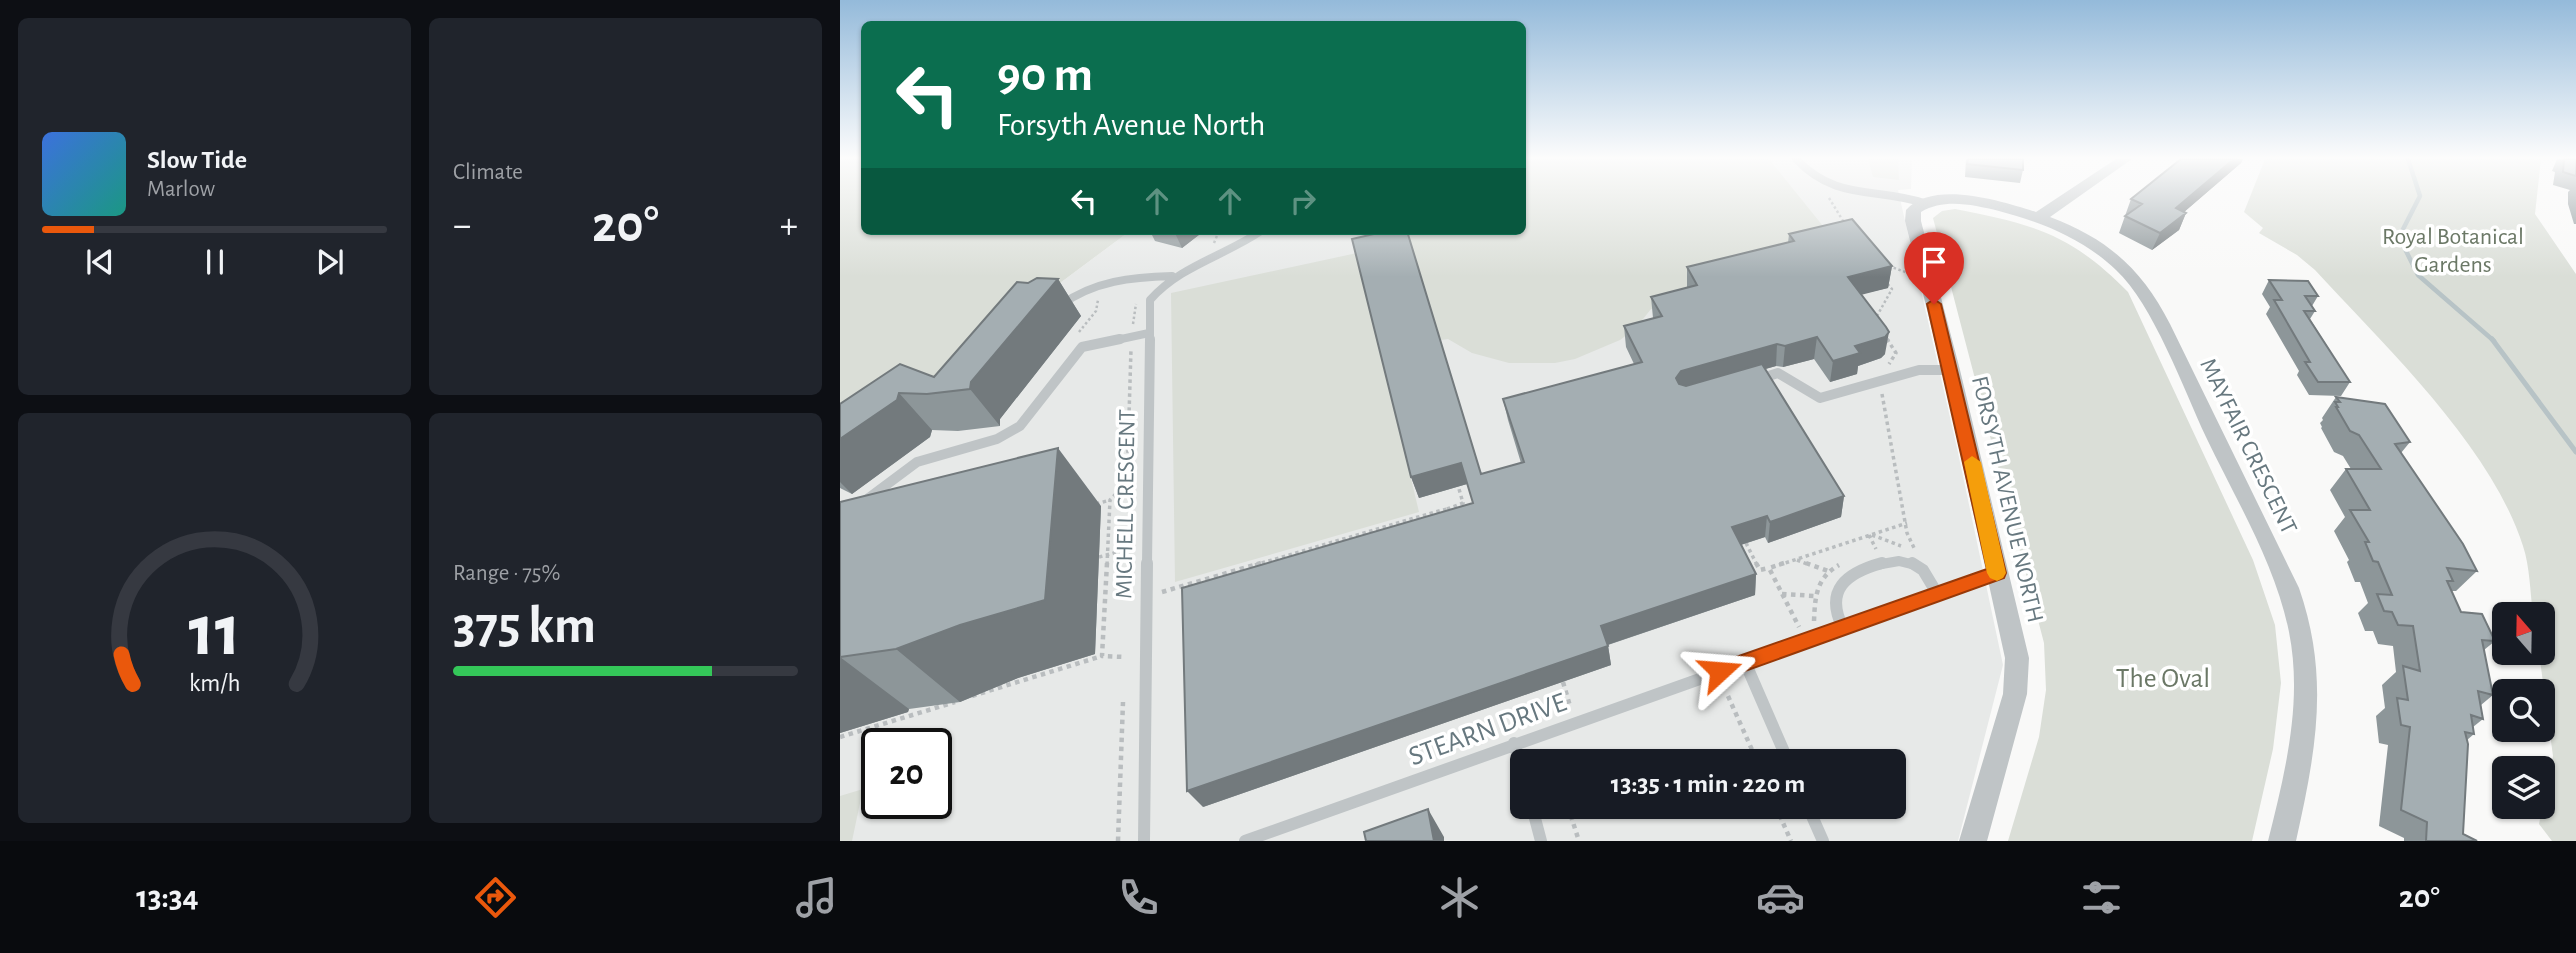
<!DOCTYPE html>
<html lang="en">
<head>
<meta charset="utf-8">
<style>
	:root { --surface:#171b24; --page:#20242c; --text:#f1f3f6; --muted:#9ea1a6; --line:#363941; --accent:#ea580c }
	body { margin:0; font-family:"Alegreya Sans",sans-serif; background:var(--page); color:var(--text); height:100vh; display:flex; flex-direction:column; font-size:26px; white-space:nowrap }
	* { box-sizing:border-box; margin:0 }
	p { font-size:23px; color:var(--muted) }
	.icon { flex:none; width:38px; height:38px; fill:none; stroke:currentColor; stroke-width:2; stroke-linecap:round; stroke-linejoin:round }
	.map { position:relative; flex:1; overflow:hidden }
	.panel { display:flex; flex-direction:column; gap:18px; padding:18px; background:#0d0f14; width:840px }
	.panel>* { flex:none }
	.guide { position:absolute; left:21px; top:21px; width:665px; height:214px; border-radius:10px; box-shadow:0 2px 5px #0004; background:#0b6e4f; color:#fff; overflow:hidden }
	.needle { width:46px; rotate:340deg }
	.controls { position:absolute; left:1652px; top:602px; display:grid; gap:14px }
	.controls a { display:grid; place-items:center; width:63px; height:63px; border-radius:10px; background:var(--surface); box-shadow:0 2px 5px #0004; font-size:35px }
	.speed { position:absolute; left:21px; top:728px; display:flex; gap:14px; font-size:35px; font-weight:700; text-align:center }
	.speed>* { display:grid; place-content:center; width:91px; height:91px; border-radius:50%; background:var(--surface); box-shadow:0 2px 5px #0004; line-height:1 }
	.speed .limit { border:4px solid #111; border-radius:10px; background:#fff; color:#111 }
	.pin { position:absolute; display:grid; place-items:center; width:60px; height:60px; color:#fff; margin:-72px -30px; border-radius:50% 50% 50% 0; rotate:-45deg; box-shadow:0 0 7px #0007 }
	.pin .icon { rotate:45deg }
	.me { position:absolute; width:77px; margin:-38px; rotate:71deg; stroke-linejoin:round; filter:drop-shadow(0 0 5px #0008) }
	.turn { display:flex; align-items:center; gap:24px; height:147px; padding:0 21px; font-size:32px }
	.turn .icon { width:91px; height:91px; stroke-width:2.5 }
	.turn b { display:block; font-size:49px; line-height:60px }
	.lanes { display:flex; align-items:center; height:66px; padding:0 21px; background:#0003; justify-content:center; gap:35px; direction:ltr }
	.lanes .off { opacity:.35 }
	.big { font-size:52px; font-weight:600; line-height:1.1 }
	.panel .card { flex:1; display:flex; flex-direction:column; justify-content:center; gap:10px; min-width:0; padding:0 24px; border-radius:10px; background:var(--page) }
	.panel .dial { align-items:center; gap:0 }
	.dial svg { height:182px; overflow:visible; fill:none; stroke:var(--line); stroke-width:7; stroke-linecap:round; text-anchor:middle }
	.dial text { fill:var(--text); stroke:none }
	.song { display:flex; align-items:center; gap:21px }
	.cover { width:84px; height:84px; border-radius:10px; background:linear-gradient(135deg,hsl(220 70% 55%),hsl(170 70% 35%)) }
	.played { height:7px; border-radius:4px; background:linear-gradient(90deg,var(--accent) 15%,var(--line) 15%) }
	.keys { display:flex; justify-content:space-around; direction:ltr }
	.heat { display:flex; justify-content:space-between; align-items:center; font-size:38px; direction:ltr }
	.charge { height:10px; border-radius:5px; background:linear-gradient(90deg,#34c759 75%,var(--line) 0) }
	.panel .tiles { flex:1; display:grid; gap:18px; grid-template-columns:repeat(2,1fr) }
	.trip { position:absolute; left:670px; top:749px; width:396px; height:70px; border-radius:10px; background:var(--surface); box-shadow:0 2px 5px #0004; font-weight:600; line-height:70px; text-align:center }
	.dock { display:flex; height:112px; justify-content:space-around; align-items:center; background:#090b0e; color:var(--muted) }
	.dock .icon { width:49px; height:49px }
	.dock .current { color:var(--accent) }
	.dock b { font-size:32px; color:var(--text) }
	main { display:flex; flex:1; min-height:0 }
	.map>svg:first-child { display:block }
	.built { fill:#e7e9e8; fill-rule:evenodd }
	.green { fill:#daded7 }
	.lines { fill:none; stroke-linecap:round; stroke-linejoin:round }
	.stream-far1 { stroke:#b7c3c6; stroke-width:4.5 }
	.stream { stroke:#b7c3c6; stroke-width:5 }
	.path-far2 { stroke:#b9bdbf; stroke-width:2.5; stroke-dasharray:2.5 2.5; stroke-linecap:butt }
	.path-far1 { stroke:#b9bdbf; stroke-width:3.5; stroke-dasharray:3.5 3.5; stroke-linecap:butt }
	.path { stroke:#b9bdbf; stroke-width:4.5; stroke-dasharray:4.5 4.5; stroke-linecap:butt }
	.service-far2 { stroke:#bfc4c6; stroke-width:8 }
	.service-far1 { stroke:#bfc4c6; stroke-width:10 }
	.service { stroke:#bfc4c6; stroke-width:12 }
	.minor { fill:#bfc4c6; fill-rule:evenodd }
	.wall { fill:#8d9699 }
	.shaded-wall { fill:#737a7d }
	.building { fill:#a4aeb2; stroke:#737a7d; stroke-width:2 }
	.route { fill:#ea580c; stroke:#983908; stroke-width:2 }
	.slow { fill:#f59e0b }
	.labels { text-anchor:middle; stroke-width:7; stroke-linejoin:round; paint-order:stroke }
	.park-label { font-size:24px; fill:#6b7866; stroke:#fff }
	.street-label { font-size:24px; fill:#67787f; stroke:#fff }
	.near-park-label { font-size:28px; fill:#6b7866; stroke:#fff }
	.near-street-label { font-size:28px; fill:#67787f; stroke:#fff }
</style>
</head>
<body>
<main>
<section class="panel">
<div class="tiles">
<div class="card">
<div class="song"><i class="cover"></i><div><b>Slow Tide</b><p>Marlow</p></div></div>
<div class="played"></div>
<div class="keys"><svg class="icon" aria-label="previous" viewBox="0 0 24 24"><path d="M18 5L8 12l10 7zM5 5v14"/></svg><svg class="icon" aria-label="pause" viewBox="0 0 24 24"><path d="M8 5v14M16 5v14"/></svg><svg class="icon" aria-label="next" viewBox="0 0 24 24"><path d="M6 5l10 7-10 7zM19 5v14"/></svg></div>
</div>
<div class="card"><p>Climate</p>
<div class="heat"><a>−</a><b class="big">20°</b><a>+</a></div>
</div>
<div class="card dial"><svg viewBox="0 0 100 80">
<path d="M14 69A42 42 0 1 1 86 69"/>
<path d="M14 69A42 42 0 0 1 9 56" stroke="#ea580c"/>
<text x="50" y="56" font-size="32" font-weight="700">11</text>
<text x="50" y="72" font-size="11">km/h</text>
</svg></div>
<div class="card"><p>Range · 75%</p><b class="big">375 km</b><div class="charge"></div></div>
</div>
</section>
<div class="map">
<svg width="1736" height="841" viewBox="0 0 1736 841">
	<rect width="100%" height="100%" fill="#f9f9f8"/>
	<!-- built -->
	<path class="built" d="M683,159H1072L1071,189L1058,190L1117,448L1163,665L1118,841H0V439L154,332L290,231H682ZM37,744H96V803H37ZM682,761H1054V807H682Z"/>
	<!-- green -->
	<path class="green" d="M0,159H24V231H290L154,332L64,406L0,439Z
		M683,159H929L995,241L857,286L836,302L811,309L795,329L780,340L735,359L715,363H669L632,353L608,339L601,340L565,231H682Z
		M1028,159H1058L1059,180L1033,177Z
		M1425,159H1701L1695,214L1736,274V841H1712L1699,824L1713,756L1699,653H1703V614H1693C1690,592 1690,567 1683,546C1651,446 1545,346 1475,270L1457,255L1419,233L1423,228L1404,212Z
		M1115,209C1193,224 1231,234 1288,292L1413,560L1435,625L1441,683L1433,749L1412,841H1168L1199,737L1206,690L1204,643L1093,218L1102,211Z
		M517,253L579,512L335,582L331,293Z
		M23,789L12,841H0V796Z"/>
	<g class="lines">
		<!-- stream-far1 -->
		<path class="stream-far1" d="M1568,159L1580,196L1559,237L1578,275L1654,341"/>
		<!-- stream -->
		<path class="stream" d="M1652,339L1736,452"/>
		<!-- path-far2 -->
		<path class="path-far2" d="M989,198L1005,224
			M510,231V234L524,231
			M374,243L379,231
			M1049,266L1068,273
			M1037,316L1052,289L1045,281
			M293,324L296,304
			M239,332L256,311L258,300
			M1045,335L1049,341"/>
		<!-- path-far1 -->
		<path class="path-far1" d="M1047,339L1056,353L1049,364
			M1042,394L1067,533L1075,550
			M256,504L270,500
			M607,509L623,503L617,482
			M1029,535L1036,549
			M1032,535L1061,546
			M906,543L917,565
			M259,557L292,548
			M957,560L970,565
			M267,565L270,500L287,482L291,349
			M415,565L595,512L607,509L608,513
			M939,565L1067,523"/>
		<!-- path -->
		<path class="path" d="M267,563L262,656L285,657
			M916,563L920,570L929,568
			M944,563L929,568L959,627
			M966,563L988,571
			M322,592L421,563
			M942,594L975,596
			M974,621C975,597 976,578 999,565
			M723,682L730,706
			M132,696L262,656
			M888,696L917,761
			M0,737L115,702
			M713,757L714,761
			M728,807L739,841
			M936,807L951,841
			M278,841L283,702"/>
		<!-- service-far2 -->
		<path class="service-far2" d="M956,159C996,201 1034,187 1084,203
			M221,305C254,281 292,277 332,276
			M272,341L309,333
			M310,341V300C340,266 384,256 421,231"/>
		<!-- service-far1 -->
		<path class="service-far1" d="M919,379L938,373L980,398L1079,370H1111
			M26,500L77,462L157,439L180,426L242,347L280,339
			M307,565L310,339
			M1036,565L1059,561L1075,565"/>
		<!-- service -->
		<path class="service" d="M1072,563L1083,570L1098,595
			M1003,628C984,590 1006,573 1042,563
			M905,662L948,761
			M674,743L682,771
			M692,807L701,841
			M968,807L983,841
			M304,841L307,563
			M405,841L1157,573"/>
		<!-- minor -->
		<path class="minor" d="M1276,159H1292L1210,217C1268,239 1302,269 1330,324L1459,588C1490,677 1476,751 1456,841H1428C1445,773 1463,702 1449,632C1435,563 1396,500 1366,437C1344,390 1313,304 1276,270C1244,239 1201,222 1159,211C1133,205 1105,198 1081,212V221L1120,370L1189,658L1187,694L1147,841H1119L1163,694L1165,658L1102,370L1065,221L1066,210C1094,179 1163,202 1196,212Z"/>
	</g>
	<!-- wall -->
	<path class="wall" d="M1126,159H1183V170L1180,183L1125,177Z
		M1341,159H1403L1401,163L1344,212L1346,213L1339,230L1312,250L1279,233L1291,199Z
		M1717,159H1736V224H1734L1728,204V192L1730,190L1713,185L1715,172L1712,171Z
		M310,231H364L342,248L315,241Z
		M949,234L1052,266L1048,288L1021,294L1045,354L1041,358L1018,366L1017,374L990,382L974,359L943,367L936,366L925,369L1004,496L1001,517L928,543L925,537L901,545L916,574L915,595L768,645L771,665L363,807L633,503L627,484L579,498L571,477L641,474L681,463L668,420L663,399L794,364L786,347L784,326L813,318L811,297L847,288V267L948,243Z
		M218,279L241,316L160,419V426L118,431L92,430L90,437L12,494L0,488V404L94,377L188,283Z
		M1429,280L1478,296L1472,306L1475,311L1470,319L1510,382L1501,396L1469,395L1457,375L1459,371L1426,314L1430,307L1422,294Z
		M1496,397L1570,442L1561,453L1637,571L1616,591H1611L1621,612L1655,641L1644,650L1653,695L1641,705L1643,719L1633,727L1634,734L1627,740L1623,834L1637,841H1564V838L1539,826L1548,745L1539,743L1536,716L1545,708L1542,685L1556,672L1553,646L1538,644L1533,631H1525L1518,613L1528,603L1520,582H1515L1507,562L1509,560L1494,531L1505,517L1490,490L1506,469H1511L1503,456L1494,452L1481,428L1482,427L1480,423L1483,420L1482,418Z
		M0,502L261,506L255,654L178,678L120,702L69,709L68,712L0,733Z"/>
	<!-- shaded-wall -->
	<path class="shaded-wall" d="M1394,159H1403L1401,163L1329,225L1336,208Z
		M1346,213L1339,230L1312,250L1320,233Z
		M334,231H364L342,248Z
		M1052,266L1048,288L1005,299L1008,277Z
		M218,279L241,316L160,419V426L130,389L131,382Z
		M1049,332L1045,354L1041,358L1018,366L1017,374L990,382L993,361L1015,346Z
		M977,337L974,359L943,367L945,346Z
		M937,344L936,366L842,393L836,378L841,371Z
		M59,393L92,430L90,437L12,494L0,482V439Z
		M218,448L261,506L255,654L178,678L120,702L56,649Z
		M621,463L627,484L579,498L571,477Z
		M1004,496L1001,517L928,543L930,522Z
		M927,516L925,537L891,548L892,527Z
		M916,574L915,595L764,646L761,626Z
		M768,646L771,665L363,807L347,791Z
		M0,657L69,709L68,712L0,733Z
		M588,809L604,837V841H594Z"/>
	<!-- building -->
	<path class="building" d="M1128,159H1183V170L1127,164Z
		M1341,159H1394L1336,208L1346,213L1320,233L1285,216L1302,204L1291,199Z
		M1724,159H1736V176L1723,172Z
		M1012,219L1052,266L1008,277L1046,327L1049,332L1045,337L1015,346L1020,353L993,361L977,337L945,346L937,344L841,371L836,378L839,384L846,386L922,364L1004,496L930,522L927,516L892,527L916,574L761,626L768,646L347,791L342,588L633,503L621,463L571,477L512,239L547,231H567L641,474L684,462L663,399L802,362L784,326L822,316L811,297L857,285L847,267L954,241L949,234Z
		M197,278L218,279L131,382L130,389L87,394L59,393L57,400L0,439V404L60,364L94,377L177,282L188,283Z
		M1429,280L1468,281L1478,296H1465L1475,311H1464L1510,382H1478L1465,362H1470L1434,300H1442Z
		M1496,397L1545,404L1570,442L1555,444L1623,544L1637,571L1607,568L1613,581H1607L1621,612L1642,614L1655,641L1642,640L1653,695L1638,691L1643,719L1631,715L1634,734L1625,732L1628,744L1623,834L1637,841H1586L1587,822L1561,810L1570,727L1561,725L1557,698L1568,700L1563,666L1580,671L1573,626L1558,625L1552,612L1544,611L1537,594L1552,595L1538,562L1533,561L1525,542H1529L1510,510H1530L1506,469H1541L1519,435L1510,431L1496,407H1498L1495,402H1500Z
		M218,448L205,600L120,625L56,649L0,657V502Z
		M588,809L594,841H526L524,832Z"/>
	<!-- sky -->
	<linearGradient id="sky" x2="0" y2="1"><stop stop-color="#94bada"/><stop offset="0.57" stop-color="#fcfcfc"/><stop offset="1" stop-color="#fcfcfc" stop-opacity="0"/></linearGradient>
	<rect width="1736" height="277" fill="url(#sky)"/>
	<!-- route -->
	<path class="route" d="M1094,299L1101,304L1166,573L1164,578L880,680L873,678L870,671L873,665L1147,569L1087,304Z"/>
	<!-- slow -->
	<path class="slow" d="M1132,456L1141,462L1166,573L1163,578L1157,581L1150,578L1147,573L1124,462Z"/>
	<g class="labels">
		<!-- park labels -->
		<g class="park-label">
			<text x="1613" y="244">Royal Botanical<tspan x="1613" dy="28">Gardens</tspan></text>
		</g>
		<!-- street labels -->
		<g class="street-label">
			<text transform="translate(1409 446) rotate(64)" y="8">MAYFAIR CRESCENT</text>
			<text transform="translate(1168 499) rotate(77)" y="8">FORSYTH AVENUE NORTH</text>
			<text transform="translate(285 504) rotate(-89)" y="8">MICHELL CRESCENT</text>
		</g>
		<!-- near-park labels -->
		<g class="near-park-label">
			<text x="1323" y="687">The Oval</text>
		</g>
		<!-- near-street labels -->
		<g class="near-street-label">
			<text transform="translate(647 728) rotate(-20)" y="10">STEARN DRIVE</text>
		</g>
	</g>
</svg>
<div class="controls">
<a><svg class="needle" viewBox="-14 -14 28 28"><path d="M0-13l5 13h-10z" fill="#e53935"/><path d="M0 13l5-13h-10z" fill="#9ea1a6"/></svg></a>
<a><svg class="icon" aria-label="search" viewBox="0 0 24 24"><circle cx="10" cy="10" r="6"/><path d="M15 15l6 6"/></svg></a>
<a><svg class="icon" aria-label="layers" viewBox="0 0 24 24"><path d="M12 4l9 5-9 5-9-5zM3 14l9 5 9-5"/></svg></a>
</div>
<div class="speed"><div class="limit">20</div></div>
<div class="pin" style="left:1094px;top:304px;background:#d93025"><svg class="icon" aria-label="arrive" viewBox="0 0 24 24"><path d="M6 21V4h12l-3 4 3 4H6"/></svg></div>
<svg class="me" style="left:880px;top:671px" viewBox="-20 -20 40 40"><path d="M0-17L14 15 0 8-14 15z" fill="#ea580c" stroke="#fff" stroke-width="4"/></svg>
<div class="trip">13:35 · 1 min · 220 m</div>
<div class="guide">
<div class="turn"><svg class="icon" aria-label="left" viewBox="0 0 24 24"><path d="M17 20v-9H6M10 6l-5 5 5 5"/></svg><div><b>90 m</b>Forsyth Avenue North</div></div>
<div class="lanes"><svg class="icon" aria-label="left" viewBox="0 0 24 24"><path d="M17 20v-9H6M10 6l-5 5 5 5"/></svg><svg class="icon off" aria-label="ahead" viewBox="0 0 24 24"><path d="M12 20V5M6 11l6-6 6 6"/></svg><svg class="icon off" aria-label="ahead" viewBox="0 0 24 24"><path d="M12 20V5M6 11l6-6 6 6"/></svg><svg class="icon off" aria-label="right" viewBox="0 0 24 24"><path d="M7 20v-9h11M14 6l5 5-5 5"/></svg></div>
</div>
</div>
</main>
<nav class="dock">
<b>13:34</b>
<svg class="icon current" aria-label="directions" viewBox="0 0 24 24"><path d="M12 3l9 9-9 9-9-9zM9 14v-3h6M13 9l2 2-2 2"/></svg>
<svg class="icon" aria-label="music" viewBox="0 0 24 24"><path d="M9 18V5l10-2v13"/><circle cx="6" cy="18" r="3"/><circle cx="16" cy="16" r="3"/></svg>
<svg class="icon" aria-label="phone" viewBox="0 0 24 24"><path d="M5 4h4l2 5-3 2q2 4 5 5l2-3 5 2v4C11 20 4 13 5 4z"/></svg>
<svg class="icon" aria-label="climate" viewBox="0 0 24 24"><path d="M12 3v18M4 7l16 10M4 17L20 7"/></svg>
<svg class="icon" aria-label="car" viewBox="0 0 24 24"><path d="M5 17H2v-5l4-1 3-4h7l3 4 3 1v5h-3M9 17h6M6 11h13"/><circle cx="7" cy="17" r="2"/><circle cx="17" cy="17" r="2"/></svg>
<svg class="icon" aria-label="filters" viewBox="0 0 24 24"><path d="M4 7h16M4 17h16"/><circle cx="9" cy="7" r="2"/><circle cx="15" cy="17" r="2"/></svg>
<b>20°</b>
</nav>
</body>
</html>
